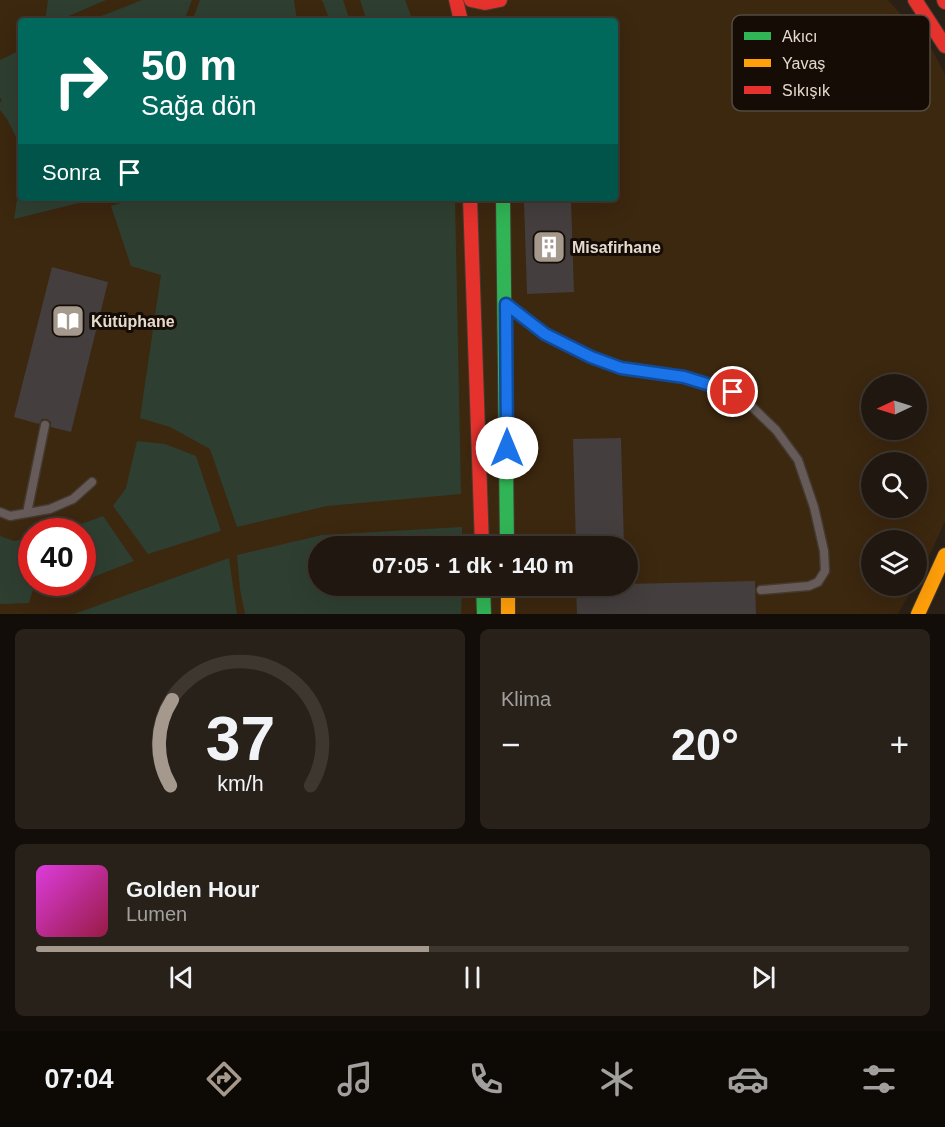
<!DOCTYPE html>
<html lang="tr">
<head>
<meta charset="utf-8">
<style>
	:root { --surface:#201810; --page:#282119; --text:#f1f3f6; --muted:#a2a09f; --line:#3d3730; --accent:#a5998d }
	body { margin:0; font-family:Helvetica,sans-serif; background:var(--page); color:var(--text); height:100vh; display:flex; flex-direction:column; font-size:22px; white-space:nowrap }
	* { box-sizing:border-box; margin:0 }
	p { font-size:20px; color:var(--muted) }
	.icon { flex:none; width:33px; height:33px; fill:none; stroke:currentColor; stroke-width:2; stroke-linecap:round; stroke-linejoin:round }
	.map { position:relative; height:614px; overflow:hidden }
	.details { display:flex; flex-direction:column; gap:15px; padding:15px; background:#120d09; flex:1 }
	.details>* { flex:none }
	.guide { position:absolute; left:18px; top:18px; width:600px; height:183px; border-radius:6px; box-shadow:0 6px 24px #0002,0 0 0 2px var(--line); background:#00695c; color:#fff; overflow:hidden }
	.needle { width:39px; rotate:266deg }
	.fabs { position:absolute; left:861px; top:374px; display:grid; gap:12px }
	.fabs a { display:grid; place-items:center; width:66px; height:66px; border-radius:50%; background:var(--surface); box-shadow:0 6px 24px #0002,0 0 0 2px var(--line); font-size:30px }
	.speed { position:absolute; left:18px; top:518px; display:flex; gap:12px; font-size:30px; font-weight:700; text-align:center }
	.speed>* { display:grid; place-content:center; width:78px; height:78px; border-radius:50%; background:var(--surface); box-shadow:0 6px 24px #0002,0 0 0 2px var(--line); line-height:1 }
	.speed .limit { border:9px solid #d22; background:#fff; color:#111 }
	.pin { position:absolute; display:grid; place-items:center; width:51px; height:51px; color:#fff; margin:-26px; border:3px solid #fff; border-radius:50%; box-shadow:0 2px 6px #0007 }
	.me { position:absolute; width:66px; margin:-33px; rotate:0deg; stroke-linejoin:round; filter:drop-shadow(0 0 4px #0008) }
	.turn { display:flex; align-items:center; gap:21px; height:126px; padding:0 24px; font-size:27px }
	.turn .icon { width:78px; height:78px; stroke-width:2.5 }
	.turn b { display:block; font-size:42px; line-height:51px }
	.then { display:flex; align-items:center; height:57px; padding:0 24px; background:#0003; gap:12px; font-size:22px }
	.big { font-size:45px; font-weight:700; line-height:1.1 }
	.details .tile { flex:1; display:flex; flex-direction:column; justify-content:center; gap:9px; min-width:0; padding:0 21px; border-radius:9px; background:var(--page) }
	.details .dial { align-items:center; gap:0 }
	.dial svg { height:156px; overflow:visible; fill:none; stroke:var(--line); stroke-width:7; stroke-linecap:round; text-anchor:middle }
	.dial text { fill:var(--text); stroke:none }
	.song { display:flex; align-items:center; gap:18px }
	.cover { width:72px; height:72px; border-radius:9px; background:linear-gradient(135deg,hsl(300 70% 55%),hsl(340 70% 35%)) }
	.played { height:6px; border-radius:3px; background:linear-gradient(90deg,var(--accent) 45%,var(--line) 45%) }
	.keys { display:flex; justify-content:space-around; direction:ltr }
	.heat { display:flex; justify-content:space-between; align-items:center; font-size:33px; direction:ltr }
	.details .tiles { flex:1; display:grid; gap:15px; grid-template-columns:1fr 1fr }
	.tile:last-child { grid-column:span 2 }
	.trip { position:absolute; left:308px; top:536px; width:330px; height:60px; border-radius:30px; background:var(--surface); box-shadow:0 6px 24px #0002,0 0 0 2px var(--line); font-weight:700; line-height:60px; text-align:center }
	.dock { display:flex; height:96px; justify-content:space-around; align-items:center; background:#0d0a06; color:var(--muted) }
	.dock .icon { width:42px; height:42px }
	.dock .on { color:var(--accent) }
	.dock b { font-size:27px; color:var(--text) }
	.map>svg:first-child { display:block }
	.built { fill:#3c270f; fill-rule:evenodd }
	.green { fill:#2e3f31 }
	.building { fill:#443e3e }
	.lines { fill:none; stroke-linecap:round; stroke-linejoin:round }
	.lane-casing { stroke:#433a31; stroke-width:11 }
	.fast-casing { stroke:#433a31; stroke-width:16 }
	.slow-casing { stroke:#433a31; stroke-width:16 }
	.jam-casing { stroke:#433a31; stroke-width:16 }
	.lane { stroke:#665b59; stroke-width:8 }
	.fast { stroke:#30b455; stroke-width:14 }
	.slow { stroke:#ff9f0a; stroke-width:14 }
	.jam { stroke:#e5322d; stroke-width:14 }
	.route-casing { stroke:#114b97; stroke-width:15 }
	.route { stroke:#1a73e8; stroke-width:10 }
	.labels { text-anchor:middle; stroke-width:6; stroke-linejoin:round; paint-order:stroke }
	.poi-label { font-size:16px; font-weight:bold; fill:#e6dace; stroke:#140c05; text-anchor:start }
	.key { fill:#140c05; stroke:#534a41; stroke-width:1.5 }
	.key-label { font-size:16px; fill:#e6dace }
</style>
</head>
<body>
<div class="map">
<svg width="945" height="614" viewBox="0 0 945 614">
	<rect width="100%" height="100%" fill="#2b2015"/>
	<!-- built -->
	<path class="built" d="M0,0H888L931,48L945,74V521L932,550L917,580L916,540H872V585H914L898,614H0ZM21,21H615V198H21ZM872,384H916V429H872ZM872,462H916V507H872ZM32,531H82V582H32ZM318,546H627V585H318Z"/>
	<!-- green -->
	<path class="green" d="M48,0H106L57,21H45Z
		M142,0H192L184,21H89Z
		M200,0H294L297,21H192Z
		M322,0H343L350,21H330Z
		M360,0H405L413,21H367Z
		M21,50V103L16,137L7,119L0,110V103L2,100L0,98V60Z
		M21,174V198H99L14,219Z
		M136,198H455L461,494L327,506L237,527L210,449L170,427L140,418L161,275L131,266L111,206Z
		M137,441L165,444L196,456L221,531L148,554L113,506L126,488Z
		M103,516L134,561L83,581L82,531H62Z
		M462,527V546H318V585H462L461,614H245L240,589L237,555L322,535Z
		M0,536L14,541L31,538L32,582H35L29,603L0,604Z
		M229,558L237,614H74Z"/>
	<!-- building -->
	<path class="building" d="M571,201L574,292L527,294L524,202Z
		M52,267L108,282L71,432L51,427V422L47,419H42L39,424L14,417Z
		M621,438L624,546H576L573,439Z
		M755,581L756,614H577L576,585H627V584Z"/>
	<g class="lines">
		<!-- lane casing -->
		<g class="lane-casing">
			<path id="lane" d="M508,307L545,334L591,357L621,368L684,377L733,392L747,402L776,430L798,460L814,507L824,551L825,571L818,582L809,586L761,590
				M0,512L10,516L50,509L73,499L92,482
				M27,513L45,425"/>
		</g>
		<!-- fast casing -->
		<g class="fast-casing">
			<path id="fast" d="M503,198L507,546
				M483,585L484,614"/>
		</g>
		<!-- slow casing -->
		<g class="slow-casing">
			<path id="slow" d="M508,585V614
				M918,614L945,555"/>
		</g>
		<!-- jam casing -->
		<g class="jam-casing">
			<path id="jam" d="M456,0L461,21
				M471,0L485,3L500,0
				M915,0L945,46
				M944,0L945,2
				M470,198L482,546"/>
		</g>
		<!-- lane -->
		<use href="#lane" class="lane"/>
		<!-- fast -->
		<use href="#fast" class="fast"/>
		<!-- slow -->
		<use href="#slow" class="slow"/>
		<!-- jam -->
		<use href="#jam" class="jam"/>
	</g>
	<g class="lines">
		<!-- route casing -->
		<g class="route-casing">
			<path id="route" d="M507,448L506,304L545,334L591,357L621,368L684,377L733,392"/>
		</g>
		<!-- route -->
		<use href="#route" class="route"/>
	</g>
	<!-- icons -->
	<defs>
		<g id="building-square" transform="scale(1.725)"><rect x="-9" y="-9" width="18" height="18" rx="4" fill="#a5998d" stroke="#140c05"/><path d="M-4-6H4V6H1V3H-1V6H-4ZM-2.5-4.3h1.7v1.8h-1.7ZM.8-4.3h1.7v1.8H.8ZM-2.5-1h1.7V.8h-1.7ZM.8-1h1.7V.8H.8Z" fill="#fff"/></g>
		<g id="library-square" transform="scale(1.725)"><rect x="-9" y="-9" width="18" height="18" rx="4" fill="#a5998d" stroke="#140c05"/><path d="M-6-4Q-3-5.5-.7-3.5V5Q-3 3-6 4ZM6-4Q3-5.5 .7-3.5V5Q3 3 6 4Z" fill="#fff"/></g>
	</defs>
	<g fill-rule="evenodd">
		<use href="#building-square" x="549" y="247"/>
		<use href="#library-square" x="68" y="321"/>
	</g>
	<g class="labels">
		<!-- poi labels -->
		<g class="poi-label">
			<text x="572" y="253">Misafirhane</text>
			<text x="91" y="327">Kütüphane</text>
		</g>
	</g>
	<!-- legend -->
	<rect x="732" y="15" width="198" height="96" rx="9" class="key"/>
	<rect x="744" y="32" width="27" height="8" fill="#30b455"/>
	<rect x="744" y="59" width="27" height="8" fill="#ff9f0a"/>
	<rect x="744" y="86" width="27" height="8" fill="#e5322d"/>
	<g class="key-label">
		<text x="782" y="42">Akıcı</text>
		<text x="782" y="69">Yavaş</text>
		<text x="782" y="96">Sıkışık</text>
	</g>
</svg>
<div class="fabs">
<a><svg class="needle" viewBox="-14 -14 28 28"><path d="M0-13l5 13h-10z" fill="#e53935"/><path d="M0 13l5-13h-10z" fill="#a2a09f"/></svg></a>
<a><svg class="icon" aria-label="search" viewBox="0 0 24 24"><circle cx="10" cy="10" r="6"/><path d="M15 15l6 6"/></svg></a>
<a><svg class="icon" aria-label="layers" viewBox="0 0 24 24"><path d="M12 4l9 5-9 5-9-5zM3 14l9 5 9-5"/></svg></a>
</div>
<div class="speed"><div class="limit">40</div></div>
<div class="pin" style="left:733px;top:392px;background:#d93025"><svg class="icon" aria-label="arrive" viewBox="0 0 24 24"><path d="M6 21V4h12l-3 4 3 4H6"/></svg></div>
<svg class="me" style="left:507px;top:448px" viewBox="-20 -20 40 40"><circle r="19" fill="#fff"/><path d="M0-13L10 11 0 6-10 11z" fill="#1a73e8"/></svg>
<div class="trip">07:05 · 1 dk · 140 m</div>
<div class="guide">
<div class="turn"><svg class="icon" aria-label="right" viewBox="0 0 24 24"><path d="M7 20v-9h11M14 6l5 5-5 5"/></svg><div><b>50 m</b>Sağa dön</div></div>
<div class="then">Sonra<svg class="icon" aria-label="arrive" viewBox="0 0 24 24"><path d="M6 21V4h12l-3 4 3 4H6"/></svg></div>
</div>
</div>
<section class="details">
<div class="tiles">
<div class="tile dial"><svg viewBox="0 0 100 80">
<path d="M14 69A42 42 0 1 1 86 69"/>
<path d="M14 69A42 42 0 0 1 15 25" stroke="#a5998d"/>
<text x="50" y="56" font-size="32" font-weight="700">37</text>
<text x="50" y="72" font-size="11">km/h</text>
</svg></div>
<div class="tile"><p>Klima</p>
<div class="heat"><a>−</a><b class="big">20°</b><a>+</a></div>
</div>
<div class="tile">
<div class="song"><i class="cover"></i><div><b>Golden Hour</b><p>Lumen</p></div></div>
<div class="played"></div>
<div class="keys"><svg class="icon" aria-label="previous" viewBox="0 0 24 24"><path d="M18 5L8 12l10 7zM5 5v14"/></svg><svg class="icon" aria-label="pause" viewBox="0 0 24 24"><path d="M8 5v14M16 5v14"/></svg><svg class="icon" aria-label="next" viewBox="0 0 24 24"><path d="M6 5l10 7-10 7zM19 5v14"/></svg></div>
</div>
</div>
</section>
<nav class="dock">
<b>07:04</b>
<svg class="icon on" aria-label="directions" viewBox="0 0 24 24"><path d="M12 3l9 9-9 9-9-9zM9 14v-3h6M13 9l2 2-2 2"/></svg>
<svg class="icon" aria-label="music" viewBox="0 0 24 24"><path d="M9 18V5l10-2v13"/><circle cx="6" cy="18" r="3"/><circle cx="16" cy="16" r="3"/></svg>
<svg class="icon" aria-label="phone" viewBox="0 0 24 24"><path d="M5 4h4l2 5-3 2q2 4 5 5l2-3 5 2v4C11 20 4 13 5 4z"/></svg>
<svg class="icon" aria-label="climate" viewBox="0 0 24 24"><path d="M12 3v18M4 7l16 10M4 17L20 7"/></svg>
<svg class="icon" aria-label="car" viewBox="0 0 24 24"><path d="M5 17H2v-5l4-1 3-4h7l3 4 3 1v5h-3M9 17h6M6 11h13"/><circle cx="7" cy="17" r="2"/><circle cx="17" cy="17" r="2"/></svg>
<svg class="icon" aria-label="filters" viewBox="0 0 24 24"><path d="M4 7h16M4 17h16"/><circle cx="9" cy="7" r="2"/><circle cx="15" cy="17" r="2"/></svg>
</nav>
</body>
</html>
